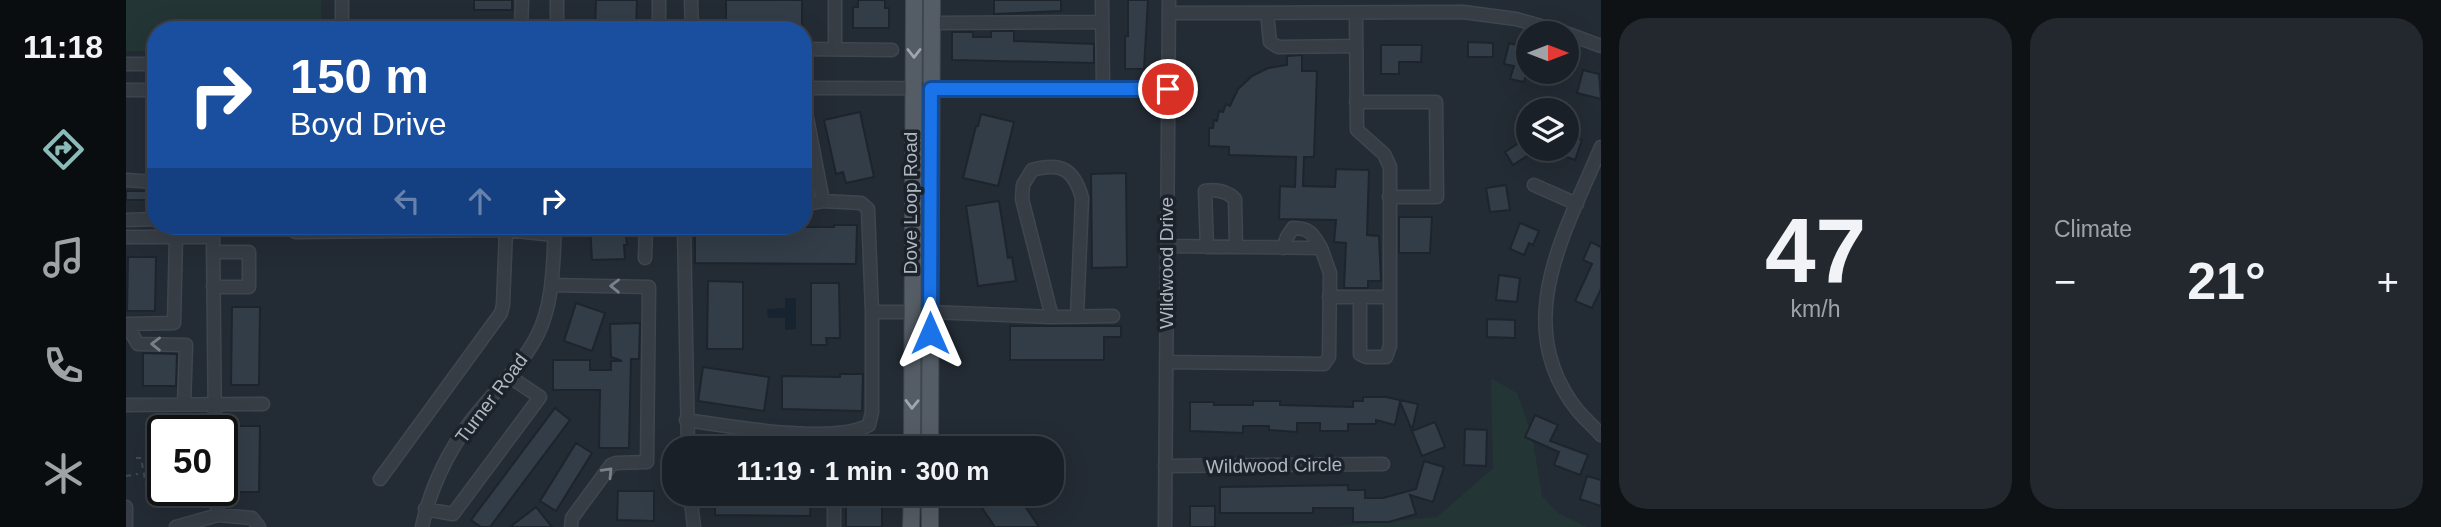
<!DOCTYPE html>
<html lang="en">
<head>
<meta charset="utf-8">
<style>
	:root { --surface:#1a2027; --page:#23282f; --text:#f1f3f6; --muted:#9fa3a7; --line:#383e44; --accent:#8bbbb9 }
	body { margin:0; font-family:Arial,sans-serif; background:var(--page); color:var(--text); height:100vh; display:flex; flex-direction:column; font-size:26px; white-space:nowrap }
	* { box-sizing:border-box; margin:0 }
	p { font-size:23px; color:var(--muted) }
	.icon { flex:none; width:38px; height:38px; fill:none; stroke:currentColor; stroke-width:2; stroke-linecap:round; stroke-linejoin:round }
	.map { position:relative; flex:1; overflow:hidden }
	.side { display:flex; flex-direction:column; gap:18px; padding:18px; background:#0e1215; width:840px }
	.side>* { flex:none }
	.hud { position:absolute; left:21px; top:21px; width:665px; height:214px; border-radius:28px; box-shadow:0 7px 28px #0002,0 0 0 2px var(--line); background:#1a4fa0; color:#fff; overflow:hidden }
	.needle { width:46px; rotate:90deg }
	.buttons { position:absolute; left:1390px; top:21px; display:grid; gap:14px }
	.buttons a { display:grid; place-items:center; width:63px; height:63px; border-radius:50%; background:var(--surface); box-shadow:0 7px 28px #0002,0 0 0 2px var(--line); font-size:35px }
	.speed { position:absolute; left:21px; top:415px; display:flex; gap:14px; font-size:35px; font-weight:700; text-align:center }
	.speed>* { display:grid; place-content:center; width:91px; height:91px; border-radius:50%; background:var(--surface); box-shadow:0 7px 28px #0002,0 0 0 2px var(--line); line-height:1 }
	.speed .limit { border:4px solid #111; border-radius:10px; background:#fff; color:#111 }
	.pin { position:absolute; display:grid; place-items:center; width:60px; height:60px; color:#fff; margin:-30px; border:4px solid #fff; border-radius:50%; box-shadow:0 2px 7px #0007 }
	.me { position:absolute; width:77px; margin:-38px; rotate:0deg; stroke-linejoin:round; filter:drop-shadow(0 0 5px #0008) }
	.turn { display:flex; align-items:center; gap:24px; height:147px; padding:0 28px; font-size:32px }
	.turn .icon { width:91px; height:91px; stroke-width:2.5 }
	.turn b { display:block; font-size:49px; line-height:60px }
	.lanes { display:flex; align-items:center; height:66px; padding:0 28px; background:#0003; justify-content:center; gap:35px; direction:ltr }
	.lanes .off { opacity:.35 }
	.big { font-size:52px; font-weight:600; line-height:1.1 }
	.side .card { flex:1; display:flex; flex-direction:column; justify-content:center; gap:10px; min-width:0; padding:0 24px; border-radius:28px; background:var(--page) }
	.side .dial { align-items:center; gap:0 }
	.dial b { font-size:91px; line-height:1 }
	.heat { display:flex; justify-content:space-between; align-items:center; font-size:38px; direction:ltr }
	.side .tiles { flex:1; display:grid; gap:18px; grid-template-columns:repeat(2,1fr) }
	.trip { position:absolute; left:536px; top:436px; width:402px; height:70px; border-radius:28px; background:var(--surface); box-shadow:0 7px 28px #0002,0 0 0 2px var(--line); font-weight:600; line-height:70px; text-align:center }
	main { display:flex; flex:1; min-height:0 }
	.dock { display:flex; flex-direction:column; width:126px; justify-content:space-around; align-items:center; background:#0a0d10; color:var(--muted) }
	.dock .icon { width:49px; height:49px }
	.dock .on { color:var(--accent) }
	.dock b { font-size:32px; color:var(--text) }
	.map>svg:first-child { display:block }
	.green { fill:#243535 }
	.water { fill:#182330 }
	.building { fill:#323d48; stroke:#1d242c; stroke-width:2 }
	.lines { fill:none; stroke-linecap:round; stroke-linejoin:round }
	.minor-casing { stroke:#3f464f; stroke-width:15 }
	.major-casing { stroke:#3f464f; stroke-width:18 }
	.path { stroke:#3d4e4e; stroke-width:2; stroke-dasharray:5 5; stroke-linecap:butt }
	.minor { stroke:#363d45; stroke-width:12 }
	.major { stroke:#545c65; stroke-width:16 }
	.oneway { stroke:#9ea6af }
	.oneway2 { stroke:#79818a }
	.route-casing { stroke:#114b97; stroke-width:18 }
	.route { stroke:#1a73e8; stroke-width:12 }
	.labels { text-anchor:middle; stroke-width:7; stroke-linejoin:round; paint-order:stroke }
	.street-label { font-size:19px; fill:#b0b8c2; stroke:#1b222a }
</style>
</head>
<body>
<main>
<nav class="dock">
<b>11:18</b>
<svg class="icon on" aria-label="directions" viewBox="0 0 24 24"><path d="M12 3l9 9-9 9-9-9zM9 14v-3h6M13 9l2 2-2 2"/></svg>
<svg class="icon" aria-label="music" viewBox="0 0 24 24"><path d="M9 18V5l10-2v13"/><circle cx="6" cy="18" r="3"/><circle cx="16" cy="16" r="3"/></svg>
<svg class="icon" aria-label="phone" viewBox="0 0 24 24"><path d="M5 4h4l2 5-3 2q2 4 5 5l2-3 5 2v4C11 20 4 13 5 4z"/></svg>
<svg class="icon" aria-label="climate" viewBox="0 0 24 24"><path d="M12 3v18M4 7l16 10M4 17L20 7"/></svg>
</nav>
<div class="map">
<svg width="1475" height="527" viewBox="0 0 1475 527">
	<rect width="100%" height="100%" fill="#232b34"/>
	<!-- green -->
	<path class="green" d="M0,0H195V30H30V51H0Z
		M1365,378L1391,393L1406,435L1416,496L1432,513L1461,527H1204L1311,517L1367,468Z"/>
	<!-- water -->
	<path class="water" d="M659,298H670V329L659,330V318H642L641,309L659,308Z"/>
	<!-- building -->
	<path class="building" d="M348,0H386V10H348Z
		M470,0H511L510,30H469Z
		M600,0H676V27L600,26Z
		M732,0H759V8H763V28H727V7H732Z
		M868,0H935V11L868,14Z
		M1002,0H1022L1018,69H999V36H1002Z
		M865,31H888V41L968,44V63L826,60V32H847V37H865Z
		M1342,42L1367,43V57H1342Z
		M1383,43L1402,48V67L1398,82L1384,79L1388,66L1378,64Z
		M1255,45H1296L1295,62H1273V74H1255Z
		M1176,55V71H1191L1188,157H1178L1177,186L1209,187L1210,169L1243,170L1241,235L1253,236L1255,281H1242V288H1218L1220,243L1208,242L1210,220L1153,219L1154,186L1169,187L1170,157L1103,155V147L1083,146V128H1087L1088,120L1091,121L1093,111L1097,112L1100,104L1104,106L1112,89L1126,76L1142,68L1161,65V56Z
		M1457,70L1473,74L1475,99L1451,93Z
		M734,112L748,177L720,183L717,172L710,174L698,120Z
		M855,114L888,122L872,186L837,178L850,126H852Z
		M1440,134L1456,140L1449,160L1421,150L1440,149Z
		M1396,141L1404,154L1387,165L1379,152Z
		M1000,173L1001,267L966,268L965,174Z
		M1380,185L1384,210L1364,212L1360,188Z
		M0,191H22V200H0Z
		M873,201L882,258L886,257L890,281L852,286L840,206Z
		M1273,217H1306L1304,253H1273Z
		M1394,223L1413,231L1407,245L1403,243L1398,255L1384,249Z
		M708,225H731L730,264L569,263V230H628V227H708Z
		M464,226H499L501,245H498L499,259L466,260Z
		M1465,242L1475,247V289L1466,308L1449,301L1466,264L1457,260Z
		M2,257H30L29,311H1Z
		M1373,275L1394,278L1391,302L1370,300Z
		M582,281L617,282V349H581Z
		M685,283H713L714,338H700L701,345H685Z
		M450,303L479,313L466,351L438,341Z
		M106,307H134L133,385H105Z
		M1361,319L1389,320V338L1361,337Z
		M514,323L513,359H505L503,448H473L474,390H427V360H464V370H485V361H496L485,357L484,324Z
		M884,326H995V337H978V360H884Z
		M17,353L51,354L50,386H17Z
		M577,367L643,377L638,411L572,401Z
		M714,374H737L736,411L656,409V376L714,377Z
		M1237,397H1260L1292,404L1286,430L1274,402L1269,425L1250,420V424H1222V431H1194V423H1171V432L1143,430V426H1117V433L1064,431V402H1088V405H1127V401H1154V405L1227,407V401H1237Z
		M429,408L444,420L364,527H355L345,520Z
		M1409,415L1432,425L1424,441L1462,455L1454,475L1428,465L1433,452L1399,437Z
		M1309,422L1319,447L1296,456L1286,431Z
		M109,426H134L133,492H108Z
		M27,427H37V497H26Z
		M1339,429L1361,430L1360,466L1338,465Z
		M450,443L466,453L430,511L414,501Z
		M1298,461L1318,467L1307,502L1284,495L1290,514L1263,522H1227V508H1187V513H1094V487L1222,485V490H1239V498H1257L1290,489Z
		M1461,476L1475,480V506L1454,499Z
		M492,491H528V521L491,520Z
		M589,494H685L684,516L589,515Z
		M720,494H756V527H720Z
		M878,494H891L913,527H869L856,508Z
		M1064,506H1089V527H1064Z
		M410,507L426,527H384Z"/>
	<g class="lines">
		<!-- minor casing -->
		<g class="minor-casing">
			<path id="minor" d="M216,0V29L233,30
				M533,0V30
				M565,0L566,30
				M709,0V48
				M976,0L977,88
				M1043,13L1337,12L1390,19L1440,33
				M1141,13L1144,42L1152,47L1230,46
				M1230,13L1231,130L1258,154L1264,167V346L1260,357H1240L1234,354V297
				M807,23L976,22
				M395,30L396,0
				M431,30V0
				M1440,33L1475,46
				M677,49L766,50
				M0,64H30
				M677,88L1042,89
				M0,90H30
				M1230,102H1310L1311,197H1263
				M1475,147C1439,233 1383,325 1452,411C1459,419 1468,427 1475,435
				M0,180L30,182
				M1408,185L1451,204
				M677,205L697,201
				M0,220L30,219
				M558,226L562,448
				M169,232L380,230L428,235
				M0,237H87L88,226
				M87,237L89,430
				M1081,247L1079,191C1090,189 1101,191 1109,199L1110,247
				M1157,248L1161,237L1167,228C1184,228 1187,234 1195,248
				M87,252H123V287H87
				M519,258L520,226
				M426,285L523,287L521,462L490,463L485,465L446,518L445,527
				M1203,297H1263
				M746,312H787
				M804,312L926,317L987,316
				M926,317L896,199L897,185L906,170C935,162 948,169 956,198L951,317
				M0,324L48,323L50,237
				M4,324V331L12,344L60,345L58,405
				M1040,362L1198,364L1203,357L1204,273L1195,248L1041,246
				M0,405L137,404
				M560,420C602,426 708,445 743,425L746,412V312L742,209L735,203L697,201L681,118
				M1039,466L1257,464
				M254,479L375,313L377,305L380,230
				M89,490L92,515
				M564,494L568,527
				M708,494V527
				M0,507V526
				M299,509L327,514L414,397L384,377
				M50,527L92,515L126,518L133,527
				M296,527C304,489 319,457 342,425C364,395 393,370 411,336C428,303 427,262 429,226
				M1039,527L1043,0"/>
		</g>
		<!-- major casing -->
		<g class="major-casing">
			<path id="major" d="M786,448L788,0
				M804,448L806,0
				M804,494V527
				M785,527L786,494"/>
		</g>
		<!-- path -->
		<path class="path" d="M23,419L22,500H28
			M10,458H15L20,485
			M0,476L12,474"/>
		<!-- minor -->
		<use href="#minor" class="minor"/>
		<!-- major -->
		<use href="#major" class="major"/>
	</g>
	<!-- one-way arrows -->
	<defs><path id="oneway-chevron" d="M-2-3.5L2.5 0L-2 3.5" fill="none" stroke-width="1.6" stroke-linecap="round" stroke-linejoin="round" transform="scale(1.75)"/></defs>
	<g class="oneway">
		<use href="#oneway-chevron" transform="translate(788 53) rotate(90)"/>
		<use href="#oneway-chevron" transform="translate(786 404) rotate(91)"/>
	</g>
	<g class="oneway2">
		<use href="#oneway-chevron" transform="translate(489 286) rotate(-179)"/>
		<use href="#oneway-chevron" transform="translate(30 344) rotate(-179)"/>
		<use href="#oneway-chevron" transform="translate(482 472) rotate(-46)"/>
	</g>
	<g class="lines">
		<!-- route casing -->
		<g class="route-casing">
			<path id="route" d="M804,333L805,89H1042"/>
		</g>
		<!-- route -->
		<use href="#route" class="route"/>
	</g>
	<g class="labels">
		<!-- street labels -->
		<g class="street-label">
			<text transform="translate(784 203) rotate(-90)" y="7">Dove Loop Road</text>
			<text transform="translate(1040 263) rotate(-90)" y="7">Wildwood Drive</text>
			<text transform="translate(365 398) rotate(-53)" y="7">Turner Road</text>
			<text transform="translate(1148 465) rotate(-1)" y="7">Wildwood Circle</text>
		</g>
	</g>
</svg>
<div class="buttons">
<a><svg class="needle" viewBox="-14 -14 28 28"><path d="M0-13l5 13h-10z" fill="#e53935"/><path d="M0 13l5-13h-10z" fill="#9fa3a7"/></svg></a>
<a><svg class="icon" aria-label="layers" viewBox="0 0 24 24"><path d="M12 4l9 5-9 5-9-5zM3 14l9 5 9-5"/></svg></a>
</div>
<div class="speed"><div class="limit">50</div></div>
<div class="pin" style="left:1042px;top:89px;background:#d93025"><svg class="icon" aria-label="arrive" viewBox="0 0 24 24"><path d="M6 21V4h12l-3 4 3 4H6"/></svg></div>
<svg class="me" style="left:804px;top:333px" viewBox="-20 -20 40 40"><path d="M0-17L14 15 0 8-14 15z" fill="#1a73e8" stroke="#fff" stroke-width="4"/></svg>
<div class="trip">11:19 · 1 min · 300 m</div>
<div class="hud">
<div class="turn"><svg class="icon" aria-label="right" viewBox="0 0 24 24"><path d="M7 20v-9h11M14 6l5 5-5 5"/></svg><div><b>150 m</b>Boyd Drive</div></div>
<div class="lanes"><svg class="icon off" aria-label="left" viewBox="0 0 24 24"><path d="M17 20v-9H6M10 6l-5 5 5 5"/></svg><svg class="icon off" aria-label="ahead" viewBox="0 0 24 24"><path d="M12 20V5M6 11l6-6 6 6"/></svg><svg class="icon" aria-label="right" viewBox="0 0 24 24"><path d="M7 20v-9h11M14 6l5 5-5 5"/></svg></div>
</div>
</div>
<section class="side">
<div class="tiles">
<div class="card dial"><b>47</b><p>km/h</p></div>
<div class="card"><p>Climate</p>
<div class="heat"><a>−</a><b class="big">21°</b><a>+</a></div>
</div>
</div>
</section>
</main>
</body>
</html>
